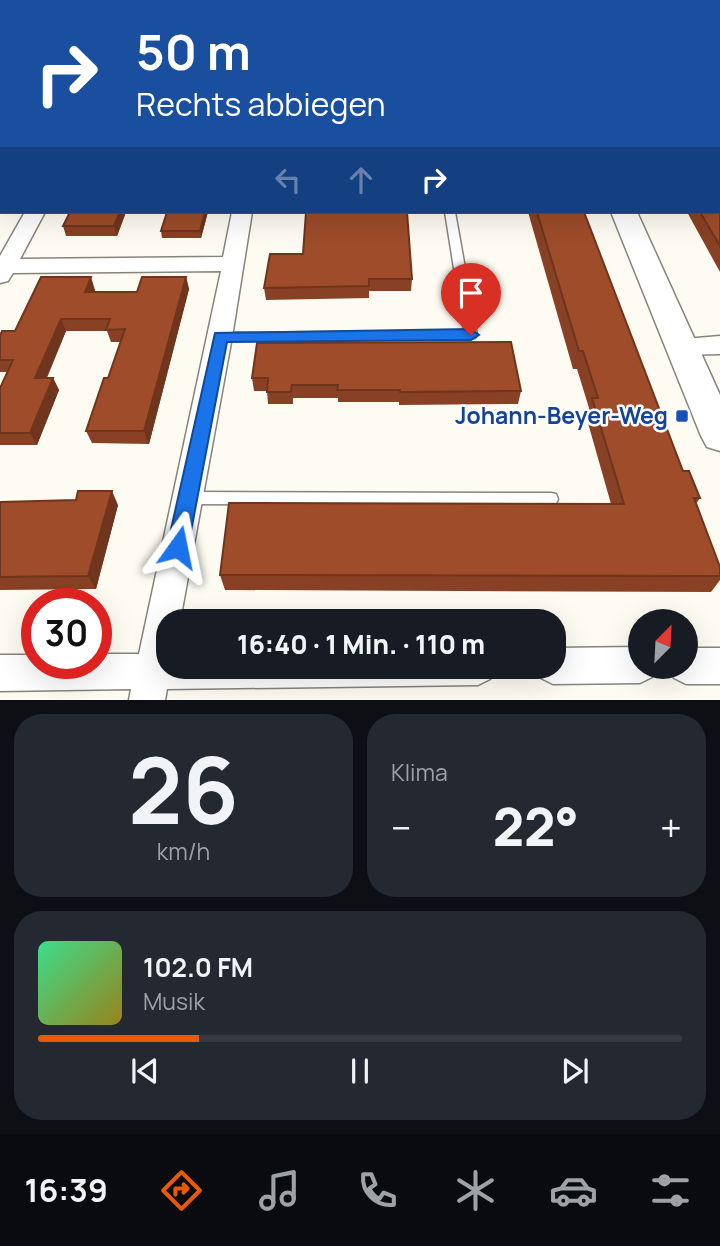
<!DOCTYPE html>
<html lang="de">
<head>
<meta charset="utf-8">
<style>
	:root { --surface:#171b24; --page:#242831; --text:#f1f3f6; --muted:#9ea1a6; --line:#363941; --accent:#ea580c }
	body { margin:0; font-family:Manrope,sans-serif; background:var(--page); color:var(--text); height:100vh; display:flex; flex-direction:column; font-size:26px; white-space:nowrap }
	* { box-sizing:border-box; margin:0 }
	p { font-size:23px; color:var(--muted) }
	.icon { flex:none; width:38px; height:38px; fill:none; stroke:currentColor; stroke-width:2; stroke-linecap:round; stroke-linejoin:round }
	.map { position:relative; height:700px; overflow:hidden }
	.details { display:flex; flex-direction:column; gap:14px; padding:14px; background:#0d0f14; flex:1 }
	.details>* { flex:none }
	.top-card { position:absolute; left:0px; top:0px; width:721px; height:214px; box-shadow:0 7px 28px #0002; background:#1a4fa0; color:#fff; overflow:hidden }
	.needle { width:46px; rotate:24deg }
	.fabs { position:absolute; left:628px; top:609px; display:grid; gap:14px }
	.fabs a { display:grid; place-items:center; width:70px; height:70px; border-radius:50%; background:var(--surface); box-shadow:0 7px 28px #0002; font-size:35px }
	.speed { position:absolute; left:21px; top:588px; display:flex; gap:14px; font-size:35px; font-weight:700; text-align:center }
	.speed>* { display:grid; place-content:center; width:91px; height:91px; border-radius:50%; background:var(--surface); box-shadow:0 7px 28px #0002; line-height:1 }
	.speed .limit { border:10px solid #d22; background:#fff; color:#111 }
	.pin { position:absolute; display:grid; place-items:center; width:60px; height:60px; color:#fff; margin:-72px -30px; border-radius:50% 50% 50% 0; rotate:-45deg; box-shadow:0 0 7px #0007 }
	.pin .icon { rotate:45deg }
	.me { position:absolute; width:77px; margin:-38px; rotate:12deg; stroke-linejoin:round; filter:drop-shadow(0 0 5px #0008) }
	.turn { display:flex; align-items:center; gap:24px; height:147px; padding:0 21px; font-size:32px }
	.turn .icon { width:91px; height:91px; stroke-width:2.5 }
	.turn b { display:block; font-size:49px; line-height:60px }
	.lanes { display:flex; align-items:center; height:66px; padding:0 21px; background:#0003; justify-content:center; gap:35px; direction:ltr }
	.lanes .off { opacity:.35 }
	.big { font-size:52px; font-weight:800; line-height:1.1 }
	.details .widget { flex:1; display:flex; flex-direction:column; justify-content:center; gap:10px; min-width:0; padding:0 24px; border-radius:28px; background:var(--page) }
	.details .dial { align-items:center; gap:0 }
	.dial b { font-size:91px; line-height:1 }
	.song { display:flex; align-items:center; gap:21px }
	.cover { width:84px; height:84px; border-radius:10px; background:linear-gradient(135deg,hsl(150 70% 55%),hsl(50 70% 35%)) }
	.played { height:7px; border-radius:4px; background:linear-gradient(90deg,var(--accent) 25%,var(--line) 25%) }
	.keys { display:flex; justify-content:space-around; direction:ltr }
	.heat { display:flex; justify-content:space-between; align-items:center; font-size:38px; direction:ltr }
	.details .tiles { flex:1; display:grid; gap:14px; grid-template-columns:1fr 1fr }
	.widget:last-child { grid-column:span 2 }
	.trip { position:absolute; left:156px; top:609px; width:410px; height:70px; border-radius:28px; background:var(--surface); box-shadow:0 7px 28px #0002; font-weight:800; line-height:70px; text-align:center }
	.menu { display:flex; height:112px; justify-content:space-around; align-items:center; background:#090b0e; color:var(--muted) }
	.menu .icon { width:49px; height:49px }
	.menu .current { color:var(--accent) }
	.menu b { font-size:32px; color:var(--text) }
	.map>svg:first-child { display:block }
	.green { fill:#92eab1 }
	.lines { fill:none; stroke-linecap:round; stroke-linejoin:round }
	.lane-casing { stroke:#87847c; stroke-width:3 }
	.street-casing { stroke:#87847c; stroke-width:3 }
	.secondary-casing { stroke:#87847c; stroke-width:3 }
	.lane { fill:#fff; fill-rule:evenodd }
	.street { fill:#fff; fill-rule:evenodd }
	.secondary { fill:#fff; fill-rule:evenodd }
	.wall { fill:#884124 }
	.shaded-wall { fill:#6f351d }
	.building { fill:#9e4c2a; stroke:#6f351d; stroke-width:2 }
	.route { fill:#1a73e8; stroke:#114b97; stroke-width:2 }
	.transit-dot { fill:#1a4fb4; stroke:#fff; stroke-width:2.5 }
	.labels { text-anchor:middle; stroke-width:5; stroke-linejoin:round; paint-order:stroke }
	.transit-label { font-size:23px; font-weight:bold; fill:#164399; stroke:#fff; text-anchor:end }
</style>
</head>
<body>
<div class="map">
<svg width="720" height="700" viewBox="0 0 720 700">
	<rect width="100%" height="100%" fill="#fefbf2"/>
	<!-- green -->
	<path class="green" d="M0,0H452L482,2H2L0,9Z"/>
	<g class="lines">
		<!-- lane casing -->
		<g class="lane-casing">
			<path id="lane" d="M445,212H455L477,335L475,338L220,341L214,337L220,333L464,331Z
				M188,492L551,493L556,494L558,499L556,504L551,505L188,504L183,503L181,498L183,493Z"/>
		</g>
		<!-- street casing -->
		<g class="street-casing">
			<path id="street" d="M719,111H720V122H719Z
				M25,212H45L20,259L223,257L232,212H252L232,337L180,621H168V667H496L490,679L478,685L167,689L165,700H129L131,689L0,691V655H37V663H96V654H139L221,271L13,273L8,281L0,283V256Z
				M720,336V354L682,355L673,352L670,346L673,340Z
				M640,647V667H657L652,677L640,683L553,684L541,678L536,667H553V648Z
				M686,648H720V684H686L674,678L669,667H686Z"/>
		</g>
		<!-- secondary casing -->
		<g class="secondary-casing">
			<path id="secondary" d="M522,0H540V2H522Z
				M611,212H637L720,395V451L707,447L701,436Z"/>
		</g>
		<!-- lane -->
		<use href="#lane" class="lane"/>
		<!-- street -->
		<use href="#street" class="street"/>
		<!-- secondary -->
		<use href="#secondary" class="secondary"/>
	</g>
	<!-- wall -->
	<path class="wall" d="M0,9H2V89H0Z
		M720,158V272L687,212H719Z
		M126,212L117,236H66L63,226Z
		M167,212H208L201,238H162L161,231Z
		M528,212H584L683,471L700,498L696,504L720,576V580L711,592L225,590L220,575L611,504L586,416L589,408L577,369H573Z
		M303,254L412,279L411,291H369V298L266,300L264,288Z
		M186,277L189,289L149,444L92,443L86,431L108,378L121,342H111L107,331H66L47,378H53L59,390L37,445H0V388L7,372H0V336L15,331L95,290L94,292H137Z
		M257,343L521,391L518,404L399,405V402H338V398H293V404H268L267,391H254L252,378Z
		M0,502L118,505L96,589L0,590Z"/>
	<!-- shaded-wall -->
	<path class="shaded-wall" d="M2,183V203L0,206V186Z
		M120,212H126L117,236L114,226Z
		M205,212H208L201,238L200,231Z
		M91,277L95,290L89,304L85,292Z
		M186,277L189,289L149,444L144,431Z
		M61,319L66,331L41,390L35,378Z
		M53,378L59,390L37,445L30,433Z
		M112,491L118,505L96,589L88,576Z"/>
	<!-- building -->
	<path class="building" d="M271,0H379V2H271Z
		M719,6H720V98H719Z
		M0,9H2V78H0Z
		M2,136V183L0,186V138Z
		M719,157L720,158V246L700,212H719Z
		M70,212H120L114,226H63Z
		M167,212H205L200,231H161Z
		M306,212H407L412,279H369V286L264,288L270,254H303Z
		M537,212H584L683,471H689L700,498H694L720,567V576L220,575L229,503L624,504L592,398H598L583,351H579Z
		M41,277H91L85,292H137L142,277H186L144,431H86L104,378H108L125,329L106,330L110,319H61L35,378H53L30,433H0V388L13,360H0V336L2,331H15Z
		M511,342L521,391L400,392V390H337L338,385H292L291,392H267L268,378H252L257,343Z
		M78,491H112L88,576L0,577V502L76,500Z"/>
	<!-- route -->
	<path class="route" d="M471,329L479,335L471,340L227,342L188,547L185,553L178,556L170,553L167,547L215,333Z"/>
	<!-- markers -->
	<rect class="transit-dot" x="675" y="409" width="14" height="14" rx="3.5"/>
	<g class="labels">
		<!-- transit labels -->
		<g class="transit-label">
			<text x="668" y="424">Johann-Beyer-Weg</text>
		</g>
	</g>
</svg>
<div class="fabs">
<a><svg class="needle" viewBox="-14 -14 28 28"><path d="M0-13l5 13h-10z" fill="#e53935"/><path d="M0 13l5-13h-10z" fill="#9ea1a6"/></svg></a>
</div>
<div class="speed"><div class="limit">30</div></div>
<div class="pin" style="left:471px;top:335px;background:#d93025"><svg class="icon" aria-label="arrive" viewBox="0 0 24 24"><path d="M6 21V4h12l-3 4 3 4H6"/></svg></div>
<svg class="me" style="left:178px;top:547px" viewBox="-20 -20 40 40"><path d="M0-17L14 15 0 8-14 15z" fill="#1a73e8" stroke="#fff" stroke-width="4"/></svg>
<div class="trip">16:40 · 1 Min. · 110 m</div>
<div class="top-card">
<div class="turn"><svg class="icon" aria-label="right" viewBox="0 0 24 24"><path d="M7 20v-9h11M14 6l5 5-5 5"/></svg><div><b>50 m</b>Rechts abbiegen</div></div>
<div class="lanes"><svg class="icon off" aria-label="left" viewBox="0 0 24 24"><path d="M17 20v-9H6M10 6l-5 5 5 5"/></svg><svg class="icon off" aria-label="ahead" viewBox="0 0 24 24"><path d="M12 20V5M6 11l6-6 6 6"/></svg><svg class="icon" aria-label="right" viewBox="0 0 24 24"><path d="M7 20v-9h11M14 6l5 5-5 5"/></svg></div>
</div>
</div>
<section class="details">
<div class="tiles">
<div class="widget dial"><b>26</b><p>km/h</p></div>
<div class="widget"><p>Klima</p>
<div class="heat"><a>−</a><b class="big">22°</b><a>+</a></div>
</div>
<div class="widget">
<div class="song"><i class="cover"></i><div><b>102.0 FM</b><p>Musik</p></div></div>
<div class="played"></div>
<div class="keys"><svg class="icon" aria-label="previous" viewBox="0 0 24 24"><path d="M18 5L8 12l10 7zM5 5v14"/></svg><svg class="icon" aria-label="pause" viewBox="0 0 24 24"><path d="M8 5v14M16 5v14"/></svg><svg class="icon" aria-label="next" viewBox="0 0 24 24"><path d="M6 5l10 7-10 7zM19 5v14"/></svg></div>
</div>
</div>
</section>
<nav class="menu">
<b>16:39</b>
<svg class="icon current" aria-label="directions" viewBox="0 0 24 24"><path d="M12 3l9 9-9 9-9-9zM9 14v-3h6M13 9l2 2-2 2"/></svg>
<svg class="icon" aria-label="music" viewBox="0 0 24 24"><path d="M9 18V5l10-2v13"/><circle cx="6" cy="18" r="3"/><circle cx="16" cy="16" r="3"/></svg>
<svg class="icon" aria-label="phone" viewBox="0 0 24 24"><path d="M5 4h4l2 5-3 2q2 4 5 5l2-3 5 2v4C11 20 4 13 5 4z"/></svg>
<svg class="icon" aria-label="climate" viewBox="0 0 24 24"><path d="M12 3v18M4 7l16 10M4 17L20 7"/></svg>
<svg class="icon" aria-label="car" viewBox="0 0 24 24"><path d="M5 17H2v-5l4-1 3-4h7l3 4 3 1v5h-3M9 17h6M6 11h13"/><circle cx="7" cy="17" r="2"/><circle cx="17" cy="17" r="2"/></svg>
<svg class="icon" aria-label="filters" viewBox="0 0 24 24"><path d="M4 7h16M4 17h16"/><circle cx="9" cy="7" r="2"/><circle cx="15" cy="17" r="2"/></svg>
</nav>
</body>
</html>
